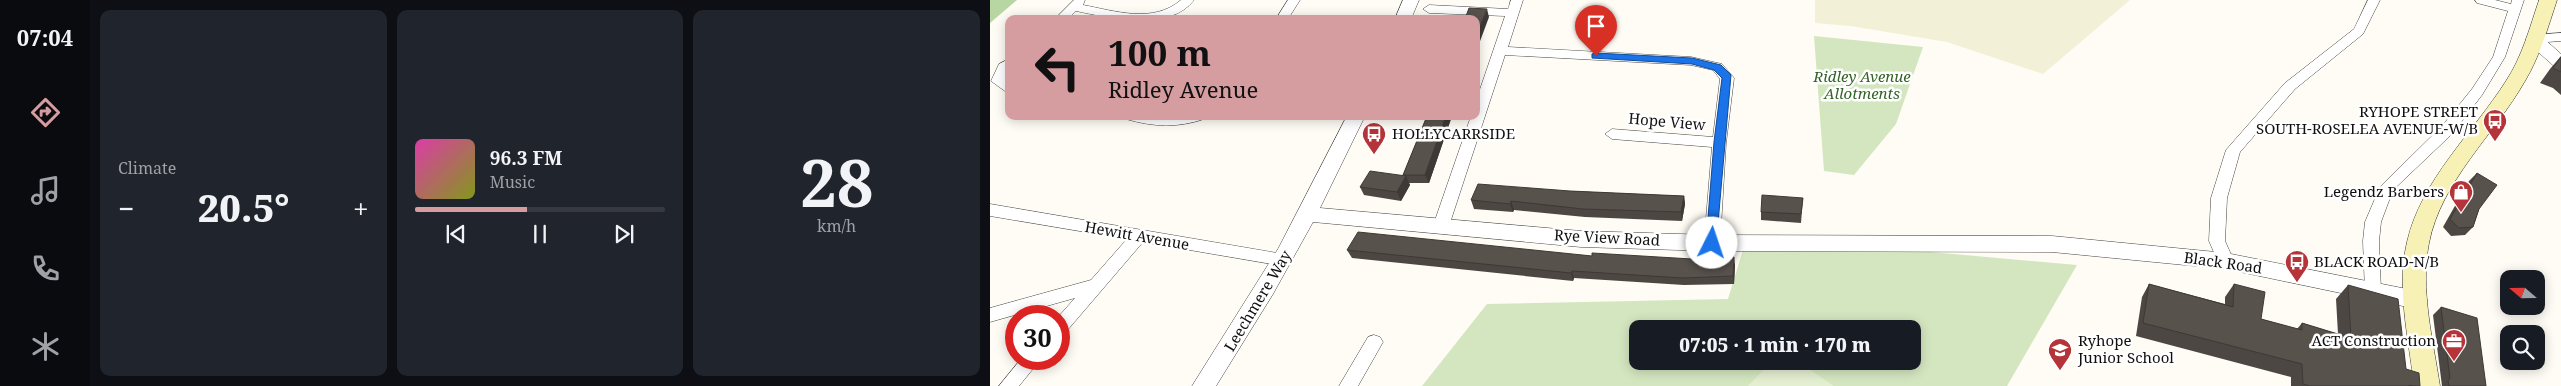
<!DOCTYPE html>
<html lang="en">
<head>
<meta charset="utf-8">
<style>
	:root { --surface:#171b24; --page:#20242c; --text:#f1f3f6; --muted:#9ea1a6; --line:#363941; --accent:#d69da1 }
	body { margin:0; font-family:"Noto Serif",serif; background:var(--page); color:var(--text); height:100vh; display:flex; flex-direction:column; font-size:19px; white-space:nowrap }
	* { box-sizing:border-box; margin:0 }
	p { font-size:16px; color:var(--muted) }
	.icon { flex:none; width:28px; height:28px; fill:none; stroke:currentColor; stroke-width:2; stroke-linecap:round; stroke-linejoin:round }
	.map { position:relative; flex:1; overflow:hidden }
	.sheet { display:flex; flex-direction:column; gap:10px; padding:10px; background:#0d0f14; width:900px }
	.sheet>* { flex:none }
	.hud { position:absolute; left:15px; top:15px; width:475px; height:105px; border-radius:10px; box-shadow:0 2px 12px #0003; background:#d69da1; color:#111; overflow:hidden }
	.needle { width:32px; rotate:290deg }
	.controls { position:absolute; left:1510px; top:270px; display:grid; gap:10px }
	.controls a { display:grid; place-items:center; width:45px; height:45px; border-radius:10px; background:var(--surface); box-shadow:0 2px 12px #0003; font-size:25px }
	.speed { position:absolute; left:15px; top:305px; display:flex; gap:10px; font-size:25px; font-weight:700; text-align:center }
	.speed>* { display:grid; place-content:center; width:65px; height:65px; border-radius:50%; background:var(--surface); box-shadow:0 2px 12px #0003; line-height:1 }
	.speed .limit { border:8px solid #d22; background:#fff; color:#111 }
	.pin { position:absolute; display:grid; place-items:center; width:42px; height:42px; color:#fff; margin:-51px -21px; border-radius:50% 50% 50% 0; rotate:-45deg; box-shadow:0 0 5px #0007 }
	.pin .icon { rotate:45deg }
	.me { position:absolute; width:55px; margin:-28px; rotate:4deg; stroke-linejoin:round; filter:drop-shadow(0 0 4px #0008) }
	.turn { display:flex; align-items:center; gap:18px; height:105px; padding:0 20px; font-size:22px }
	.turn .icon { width:65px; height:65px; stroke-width:2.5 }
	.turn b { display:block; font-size:35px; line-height:42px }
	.big { font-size:38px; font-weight:800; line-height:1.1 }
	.sheet .tile { flex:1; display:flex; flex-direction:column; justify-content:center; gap:8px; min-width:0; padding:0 18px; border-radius:10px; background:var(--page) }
	.sheet .dial { align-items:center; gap:0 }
	.dial b { font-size:65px; line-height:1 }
	.song { display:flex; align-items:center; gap:15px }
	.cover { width:60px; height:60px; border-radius:8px; background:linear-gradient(135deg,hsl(320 70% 55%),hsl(70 70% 35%)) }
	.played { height:5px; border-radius:2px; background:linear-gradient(90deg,var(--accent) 45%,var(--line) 45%) }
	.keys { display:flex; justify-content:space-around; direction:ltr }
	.heat { display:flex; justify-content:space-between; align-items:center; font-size:28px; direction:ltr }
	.sheet .tiles { flex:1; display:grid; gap:10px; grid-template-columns:repeat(3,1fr) }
	.trip { position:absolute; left:639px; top:320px; width:292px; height:50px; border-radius:10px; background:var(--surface); box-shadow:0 2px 12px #0003; font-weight:800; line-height:50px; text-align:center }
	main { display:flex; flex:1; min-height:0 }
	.menu { display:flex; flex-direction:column; width:90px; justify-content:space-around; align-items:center; background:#090b0e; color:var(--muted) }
	.menu .icon { width:35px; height:35px }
	.menu .selected { color:var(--accent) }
	.menu b { font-size:22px; color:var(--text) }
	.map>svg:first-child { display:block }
	.farmland { fill:#f2f0d6 }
	.green { fill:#d4e6c0; fill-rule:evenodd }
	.forest { fill:#b8d6a1 }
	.pitch { fill:#e4eed1 }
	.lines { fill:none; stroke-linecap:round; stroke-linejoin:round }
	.minor-casing { stroke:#434343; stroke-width:1 }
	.tertiary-casing { stroke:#434343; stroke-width:1 }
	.secondary-casing { stroke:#323232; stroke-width:1 }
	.minor { fill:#fff; fill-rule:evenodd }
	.tertiary { fill:#fff; fill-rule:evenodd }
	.secondary { fill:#f7f1b6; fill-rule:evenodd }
	.wall { fill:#4c4742 }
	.shaded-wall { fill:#3e3936 }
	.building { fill:#58524d; stroke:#3e3936 }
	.route { fill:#1a73e8; stroke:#114b97 }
	.labels { text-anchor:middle; stroke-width:5; stroke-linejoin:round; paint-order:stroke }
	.park-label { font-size:15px; font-style:italic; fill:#326326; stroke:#fff }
	.poi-label { font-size:15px; fill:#101010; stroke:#fff; text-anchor:end }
	.street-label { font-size:15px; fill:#101010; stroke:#fff }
</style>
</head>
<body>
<main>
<nav class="menu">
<b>07:04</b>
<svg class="icon selected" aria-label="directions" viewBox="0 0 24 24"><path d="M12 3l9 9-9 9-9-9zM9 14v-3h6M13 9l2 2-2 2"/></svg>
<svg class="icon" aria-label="music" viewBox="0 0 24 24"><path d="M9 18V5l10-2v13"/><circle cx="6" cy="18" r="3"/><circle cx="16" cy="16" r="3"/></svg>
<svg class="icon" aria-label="phone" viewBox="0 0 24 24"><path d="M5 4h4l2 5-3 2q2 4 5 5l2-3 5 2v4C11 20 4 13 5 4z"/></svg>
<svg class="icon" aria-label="climate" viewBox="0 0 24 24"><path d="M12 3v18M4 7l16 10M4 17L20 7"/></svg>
</nav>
<section class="sheet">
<div class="tiles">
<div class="tile"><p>Climate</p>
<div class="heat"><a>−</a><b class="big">20.5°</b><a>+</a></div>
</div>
<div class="tile">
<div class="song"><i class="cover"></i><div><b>96.3 FM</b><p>Music</p></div></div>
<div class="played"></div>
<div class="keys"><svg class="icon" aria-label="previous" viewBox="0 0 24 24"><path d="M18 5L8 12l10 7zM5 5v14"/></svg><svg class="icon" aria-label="pause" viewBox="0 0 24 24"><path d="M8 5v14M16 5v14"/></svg><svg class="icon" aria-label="next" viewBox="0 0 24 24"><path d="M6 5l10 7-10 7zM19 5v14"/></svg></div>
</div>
<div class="tile dial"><b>28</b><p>km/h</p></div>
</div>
</section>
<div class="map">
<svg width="1571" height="386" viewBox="0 0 1571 386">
	<rect width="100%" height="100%" fill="#fefcf4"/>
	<!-- farmland -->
	<path class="farmland" d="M825,0H1140L1053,74L957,42L861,26L825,23Z"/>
	<!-- green -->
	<path class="green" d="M824,36L933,47L906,124L864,175L834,171Z
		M828,242L1087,265L1017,386H432L497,304L738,299L755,243ZM648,329H922V361H648Z"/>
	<!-- forest -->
	<path class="forest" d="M0,0H27L0,23Z"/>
	<!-- pitch -->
	<path class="pitch" d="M782,361H807L844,386H758Z"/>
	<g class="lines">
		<!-- minor casing -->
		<g class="minor-casing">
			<path id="minor" d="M84,0H95L93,5C125,11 163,24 191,0H204C180,32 120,18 86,11L78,19H65Z
				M298,0H310L298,19H286Z
				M521,0H533L518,47L701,57L732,64L744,78L736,143L730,243L728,247L722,249L716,247L714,243L722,147L622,139L615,134L622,129L723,137L730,79L723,70L701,65L515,55L459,226L456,230H446L443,226L481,116H486V101L515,16L439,13L433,9L439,5L518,9Z
				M1378,0H1390L1373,34L1305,89L1250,152L1237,198L1235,241L1244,261L1242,266L1236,267L1230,266L1219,241L1221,198L1236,150L1295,83L1364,29Z
				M1485,0H1505L1521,4L1522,0H1534L1515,57L1492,95L1462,134L1403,190L1391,222L1389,241L1391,291L1389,296L1383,298L1377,296L1375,291L1373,241L1375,222L1390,187L1452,126L1482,89L1503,57L1518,11L1487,3Z
				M1571,33V41L1544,43L1538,39L1544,35Z
				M19,59V71L15,80L19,83V94L1,81L9,64Z
				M134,116H216L214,119C188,128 163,127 136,119Z
				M0,204L293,254L299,255L301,260L299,265L293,266L153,242L75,333L69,335V316L85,298L0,322V308L101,280L137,239L0,216Z
				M384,335L390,337L393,342L368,386H349L378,337Z
				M31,359H51L29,386H9Z"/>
		</g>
		<!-- tertiary casing -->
		<g class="tertiary-casing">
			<path id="tertiary" d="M413,0H429L421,19H405Z
				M1544,34L1550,35L1571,54V68L1565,67L1538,43L1536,39L1538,35Z
				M357,116H375L330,208L591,231L722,235L1062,236L1236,253L1427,291L1434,294L1437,300L1434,306L1427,309L1236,269L1062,252L722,251L591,247L323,222L283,294L226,386H202L288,249Z"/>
		</g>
		<!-- secondary casing -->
		<g class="secondary-casing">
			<path id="secondary" d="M1549,0H1567C1558,27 1550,56 1535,81C1505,134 1451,181 1439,243C1430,290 1443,340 1450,386H1424C1419,339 1406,289 1417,242C1431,180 1483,133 1516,81C1532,57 1540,27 1549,0Z"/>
		</g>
		<!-- minor -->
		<use href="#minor" class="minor"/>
		<!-- tertiary -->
		<use href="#tertiary" class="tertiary"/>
		<!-- secondary -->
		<use href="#secondary" class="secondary"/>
	</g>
	<!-- wall -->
	<path class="wall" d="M1571,56V95L1563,88L1550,83L1560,69Z
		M437,116H462L439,183H419L420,185L411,201L374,195L370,187L414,176L413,175Z
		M1487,173L1489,209L1483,227L1475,235L1461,236L1453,227L1479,181Z
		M580,191L694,196L695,204L692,221L595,217L524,210L523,212L484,209L481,200Z
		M813,198L811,223L771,220V212Z
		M357,250L602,256L745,265L744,284L694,285L584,278L583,281L362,258Z
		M1159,284L1235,304V297L1244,284L1271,319L1307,329L1312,323L1348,334L1346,299L1358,285L1416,369L1430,386H1301V377L1146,336L1152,297Z
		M1451,307L1496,386H1452L1443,315Z"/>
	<!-- shaded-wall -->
	<path class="shaded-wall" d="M497,9L499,17L486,52V36Z
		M456,116H462L439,183L435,175Z
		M416,176L420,185L411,201L407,192Z
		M694,196L695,204L692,221L691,212Z
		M521,201L524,210L523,212L520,204Z
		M744,257L745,265L744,284L743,276Z
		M582,271L584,278L583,281L581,273Z"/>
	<!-- building -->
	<path class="building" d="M479,8L497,9L486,36V19H475Z
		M1571,57V72L1563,68Z
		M437,116H456L435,175H413Z
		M380,171L416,176L407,192L370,187Z
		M1487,173L1507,185L1489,209L1483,227L1469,228L1460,219Z
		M488,184L580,191L694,196L691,212L593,209L521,201L520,204L481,200Z
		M772,195L813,198L811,214L771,212Z
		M368,232L602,256V253L702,259L744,257L743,276L693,278L582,271L581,273L357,250Z
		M1159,284L1243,307L1244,284L1275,292L1271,319L1312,330V323L1361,338L1358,285L1408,299L1416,369L1429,373L1430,386H1423L1419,385V386H1320L1313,384L1312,364L1153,323Z
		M1451,307L1487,318L1496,386H1459L1458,381L1460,378Z"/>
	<!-- route -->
	<path class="route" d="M606,53L702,58L731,65L741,75L726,246H718L716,243L724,142L732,78L724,70L702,64L602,58V54Z"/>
	<!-- icons -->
	<defs>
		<g id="bus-pin" transform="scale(1.25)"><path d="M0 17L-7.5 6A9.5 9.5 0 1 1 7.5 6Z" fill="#b43439" stroke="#fff"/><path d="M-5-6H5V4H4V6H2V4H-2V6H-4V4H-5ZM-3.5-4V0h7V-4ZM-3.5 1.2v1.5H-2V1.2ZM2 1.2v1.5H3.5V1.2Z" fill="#fff"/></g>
		<g id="shop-pin" transform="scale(1.25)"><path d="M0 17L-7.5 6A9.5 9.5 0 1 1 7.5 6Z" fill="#b43439" stroke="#fff"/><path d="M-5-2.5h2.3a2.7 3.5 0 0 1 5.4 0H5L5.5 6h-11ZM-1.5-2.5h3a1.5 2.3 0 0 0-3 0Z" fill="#fff"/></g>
		<g id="office-pin" transform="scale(1.25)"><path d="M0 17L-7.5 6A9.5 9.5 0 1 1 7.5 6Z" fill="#b43439" stroke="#fff"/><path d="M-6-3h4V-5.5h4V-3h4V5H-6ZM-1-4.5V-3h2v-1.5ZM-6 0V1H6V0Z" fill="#fff"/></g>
		<g id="school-pin" transform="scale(1.25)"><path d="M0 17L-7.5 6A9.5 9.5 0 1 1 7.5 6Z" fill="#b43439" stroke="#fff"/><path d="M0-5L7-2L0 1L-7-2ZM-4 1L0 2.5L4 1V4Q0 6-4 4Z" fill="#fff"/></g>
	</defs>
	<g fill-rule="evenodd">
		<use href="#bus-pin" x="1505" y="121"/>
		<use href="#bus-pin" x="384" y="134"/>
		<use href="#shop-pin" x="1471" y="192"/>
		<use href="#bus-pin" x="1307" y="262"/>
		<use href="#office-pin" x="1464" y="341"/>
		<use href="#school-pin" x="1070" y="350"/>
	</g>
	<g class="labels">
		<!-- park labels -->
		<g class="park-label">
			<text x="872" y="82">Ridley Avenue<tspan x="872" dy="17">Allotments</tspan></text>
		</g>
		<!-- poi labels -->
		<g class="poi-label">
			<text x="1488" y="117">RYHOPE STREET<tspan x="1488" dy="17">SOUTH-ROSELEA AVENUE-W/B</tspan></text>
			<text x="402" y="139" text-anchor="start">HOLLYCARRSIDE</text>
			<text x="1454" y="197">Legendz Barbers</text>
			<text x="1324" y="267" text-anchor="start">BLACK ROAD-N/B</text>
			<text x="1088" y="346" text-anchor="start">Ryhope<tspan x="1088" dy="17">Junior School</tspan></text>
			<text x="1446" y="346">ACT Construction</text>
		</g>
		<!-- street labels -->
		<g class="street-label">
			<text transform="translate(677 122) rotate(5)" y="5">Hope View</text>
			<text transform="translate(147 236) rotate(10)" y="5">Hewitt Avenue</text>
			<text transform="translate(617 238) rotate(3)" y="5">Rye View Road</text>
			<text transform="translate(1233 263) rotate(8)" y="5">Black Road</text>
			<text transform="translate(268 301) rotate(-59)" y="5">Leechmere Way</text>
		</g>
	</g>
</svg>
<div class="controls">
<a><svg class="needle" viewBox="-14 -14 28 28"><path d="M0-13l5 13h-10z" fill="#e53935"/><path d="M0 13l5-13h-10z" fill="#9ea1a6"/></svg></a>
<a><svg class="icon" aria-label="search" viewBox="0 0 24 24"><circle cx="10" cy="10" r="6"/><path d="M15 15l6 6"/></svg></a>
</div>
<div class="speed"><div class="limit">30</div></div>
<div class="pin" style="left:606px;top:56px;background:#d93025"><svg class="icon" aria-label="arrive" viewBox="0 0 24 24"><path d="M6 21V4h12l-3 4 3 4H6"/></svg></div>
<svg class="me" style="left:722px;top:243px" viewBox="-20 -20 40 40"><circle r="19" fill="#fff"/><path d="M0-13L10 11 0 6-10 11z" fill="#1a73e8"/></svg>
<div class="trip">07:05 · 1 min · 170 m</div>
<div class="hud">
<div class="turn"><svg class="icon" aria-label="left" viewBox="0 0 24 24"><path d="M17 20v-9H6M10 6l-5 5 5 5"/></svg><div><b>100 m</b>Ridley Avenue</div></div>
</div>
</div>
</main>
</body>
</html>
